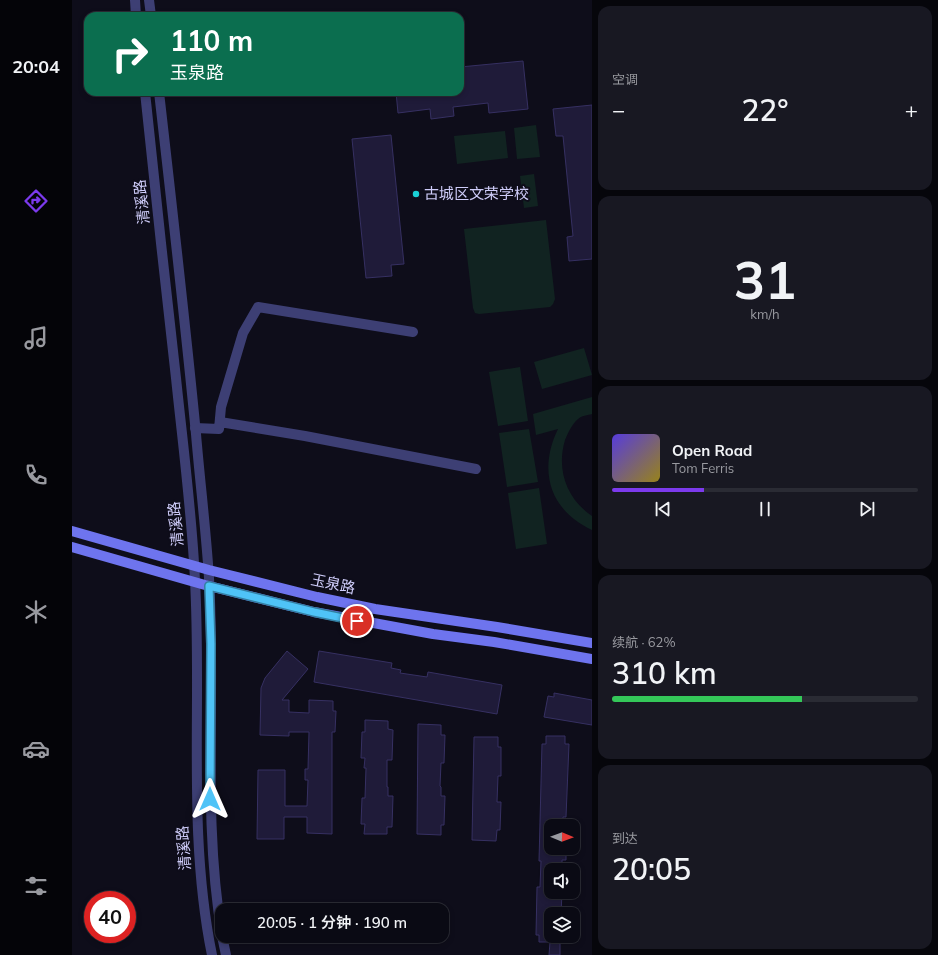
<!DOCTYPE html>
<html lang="zh">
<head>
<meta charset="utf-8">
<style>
	:root { --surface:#0a0a14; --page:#181822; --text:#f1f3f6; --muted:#999aa0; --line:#2a2b34; --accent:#7c3aed }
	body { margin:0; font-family:Mulish,"Noto Sans SC",sans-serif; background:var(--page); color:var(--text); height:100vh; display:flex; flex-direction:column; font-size:15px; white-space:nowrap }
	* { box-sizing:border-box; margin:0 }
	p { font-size:13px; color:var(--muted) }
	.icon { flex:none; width:22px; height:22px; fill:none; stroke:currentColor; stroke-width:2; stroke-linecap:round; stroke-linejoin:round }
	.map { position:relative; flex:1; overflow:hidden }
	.side { display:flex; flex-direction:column; gap:6px; padding:6px; background:#06060b; width:346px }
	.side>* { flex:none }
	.top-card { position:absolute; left:12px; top:12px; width:380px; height:84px; border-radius:12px; box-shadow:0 2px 6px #0003,0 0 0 1px var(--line); background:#0b6e4f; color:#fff; overflow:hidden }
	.needle { width:26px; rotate:91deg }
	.controls { position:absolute; left:472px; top:819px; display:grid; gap:8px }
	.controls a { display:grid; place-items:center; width:36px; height:36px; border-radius:8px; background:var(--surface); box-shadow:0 2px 6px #0003,0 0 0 1px var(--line); font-size:20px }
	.speed { position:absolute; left:12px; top:891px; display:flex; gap:8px; font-size:20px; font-weight:700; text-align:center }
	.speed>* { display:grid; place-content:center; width:52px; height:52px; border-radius:50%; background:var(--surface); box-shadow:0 2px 6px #0003,0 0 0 1px var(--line); line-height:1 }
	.speed .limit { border:6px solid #d22; background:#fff; color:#111 }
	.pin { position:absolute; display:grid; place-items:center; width:34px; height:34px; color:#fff; margin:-17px; border:2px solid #fff; border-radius:50%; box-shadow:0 1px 4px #0007 }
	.me { position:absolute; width:44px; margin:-22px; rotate:0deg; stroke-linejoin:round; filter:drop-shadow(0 0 3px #0008) }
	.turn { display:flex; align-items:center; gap:14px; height:84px; padding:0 20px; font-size:18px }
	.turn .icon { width:52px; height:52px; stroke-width:2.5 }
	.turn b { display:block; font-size:28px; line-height:34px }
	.big { font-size:30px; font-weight:600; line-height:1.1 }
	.side .tile { flex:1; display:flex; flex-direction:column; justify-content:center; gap:6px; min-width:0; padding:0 14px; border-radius:12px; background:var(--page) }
	.side .dial { align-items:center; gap:0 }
	.dial b { font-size:52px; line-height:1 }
	.song { display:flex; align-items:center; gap:12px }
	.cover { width:48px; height:48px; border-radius:6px; background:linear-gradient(135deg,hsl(250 70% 55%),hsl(50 70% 35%)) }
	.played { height:4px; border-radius:2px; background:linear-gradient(90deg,var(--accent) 30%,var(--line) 30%) }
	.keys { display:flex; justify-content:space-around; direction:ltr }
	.heat { display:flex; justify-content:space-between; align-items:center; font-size:22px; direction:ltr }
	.charge { height:6px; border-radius:3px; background:linear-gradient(90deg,#34c759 62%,var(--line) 0) }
	.trip { position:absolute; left:143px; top:903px; width:234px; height:40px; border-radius:12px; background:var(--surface); box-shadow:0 2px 6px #0003,0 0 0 1px var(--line); font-weight:600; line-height:40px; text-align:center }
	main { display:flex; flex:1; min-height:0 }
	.tabs { display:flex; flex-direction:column; width:72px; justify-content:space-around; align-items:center; background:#040408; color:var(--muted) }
	.tabs .icon { width:28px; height:28px }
	.tabs .current { color:var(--accent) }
	.tabs b { font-size:18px; color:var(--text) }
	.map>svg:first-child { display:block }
	.green { fill:#112321 }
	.building { fill:#1f1b39; stroke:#363062 }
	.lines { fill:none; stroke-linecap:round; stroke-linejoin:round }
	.minor { stroke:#3d3f74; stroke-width:10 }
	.tertiary { stroke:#3d3f74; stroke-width:10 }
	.secondary { stroke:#6e74ee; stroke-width:10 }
	.route-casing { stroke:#337fa1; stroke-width:10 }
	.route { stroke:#4fc3f7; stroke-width:7 }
	.poi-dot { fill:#1ad1d7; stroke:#0e0d1a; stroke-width:1.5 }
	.labels { text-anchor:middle; stroke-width:4; stroke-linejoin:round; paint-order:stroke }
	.poi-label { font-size:15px; fill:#ceccf9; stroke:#0e0d1a; text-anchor:start }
	.street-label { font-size:15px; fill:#ceccf9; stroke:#0e0d1a }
</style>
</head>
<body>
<main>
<nav class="tabs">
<b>20:04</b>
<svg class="icon current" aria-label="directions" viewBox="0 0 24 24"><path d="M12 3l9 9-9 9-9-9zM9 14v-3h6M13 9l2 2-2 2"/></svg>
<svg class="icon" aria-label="music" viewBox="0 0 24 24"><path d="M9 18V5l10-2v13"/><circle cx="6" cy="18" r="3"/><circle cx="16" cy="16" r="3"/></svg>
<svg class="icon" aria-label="phone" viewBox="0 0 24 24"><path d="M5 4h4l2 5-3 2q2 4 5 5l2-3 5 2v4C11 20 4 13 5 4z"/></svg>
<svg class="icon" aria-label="climate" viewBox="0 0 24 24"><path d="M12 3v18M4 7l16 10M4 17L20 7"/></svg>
<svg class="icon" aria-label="car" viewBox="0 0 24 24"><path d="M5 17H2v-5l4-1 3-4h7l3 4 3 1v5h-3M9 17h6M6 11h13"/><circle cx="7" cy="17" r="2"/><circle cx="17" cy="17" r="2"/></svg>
<svg class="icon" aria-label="filters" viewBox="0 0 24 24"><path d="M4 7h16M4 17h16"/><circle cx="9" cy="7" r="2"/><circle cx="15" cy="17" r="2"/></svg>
</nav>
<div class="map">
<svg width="520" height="955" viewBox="0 0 520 955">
	<rect width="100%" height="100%" fill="#0e0d1a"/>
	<!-- green -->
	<path class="green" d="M464,125L468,157L445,159L442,128Z
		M433,131L436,158L385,164L382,136Z
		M462,174L466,206L452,208L448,176Z
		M474,220L483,299L481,304L478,307L407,314L403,313L401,308L392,229Z
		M512,348L520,375L470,389L462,362Z
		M448,367L456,421L426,426L417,372Z
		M520,397V414C516,415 509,416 506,419C500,424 496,433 493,440C484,470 495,499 520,516V530C477,510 466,470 486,429L464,435L461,414Z
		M457,429L466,482L435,487L427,433Z
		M467,488L475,544L444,549L436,493Z"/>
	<!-- building -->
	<path class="building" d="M451,61L456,109L417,113L416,103L381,107L382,116L359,119L358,109L326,113L324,92H388V67Z
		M520,105V259L497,261L495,237L501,236L491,136H484L481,109Z
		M319,135L332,264L319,265L320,276L294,278L280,139Z
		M215,651L236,669L210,700H217V712L237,713V700L261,701V711H264L263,732H260V834L235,833V817H212V839H185L186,770H213V806H235L236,780H233V769H236L237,732H217V736L188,735L189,688L193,678Z
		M247,651L320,663L319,668L329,670L328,673L355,677L356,672L430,685L425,714L242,682Z
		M482,693L520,700V725L472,717L476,696L482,697Z
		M293,720L316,721V729L321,730L320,760H315V787H316V796H321L320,827H315V834H292L293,824H289L290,798H293L294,768H292L293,758H289L290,732H293Z
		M346,724L369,725V735H373L372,763H369L368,786L369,787V796H373L372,825H369V835L345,834Z
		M474,736H493V744H497L494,817H491V826H479V848H494V860H490V869H479V892H490L489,914H479V936H488V955H477L478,942H467V935H464L465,887H468L469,861H467L470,744H474Z
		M402,737H426V747H429V776H426L425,802H429L428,830H425L424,841L400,840Z"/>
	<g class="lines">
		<!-- minor -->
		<path class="minor" d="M148,422L233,436L404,469
			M123,428L147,429L149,407L171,333L186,307L341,332"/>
		<!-- tertiary -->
		<path class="tertiary" d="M63,0L64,16
			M77,0L79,16
			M73,92C83,187 93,283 104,378C111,446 120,513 123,581C130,706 115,832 140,955
			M87,92C100,206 113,320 124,434C128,482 134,530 137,578C144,697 130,817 150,935
			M150,936L154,955"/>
		<!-- secondary -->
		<path class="secondary" d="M0,531L137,570L245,597L303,609L425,627L520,643
			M0,547L133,585L242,612L361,634L422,642L520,659"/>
	</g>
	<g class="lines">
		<!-- route casing -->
		<g class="route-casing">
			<path id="route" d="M138,799L139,644L137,586L242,612L285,621"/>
		</g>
		<!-- route -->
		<use href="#route" class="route"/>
	</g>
	<!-- markers -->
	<circle class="poi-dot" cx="344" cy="194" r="4"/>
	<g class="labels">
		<!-- poi labels -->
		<g class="poi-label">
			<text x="352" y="199">古城区文荣学校</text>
		</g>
		<!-- street labels -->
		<g class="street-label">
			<text transform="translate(70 202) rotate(-96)" y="5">清溪路</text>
			<text transform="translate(104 524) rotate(-95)" y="5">清溪路</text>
			<text transform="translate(261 584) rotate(12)" y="5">玉泉路</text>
			<text transform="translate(112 848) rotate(-94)" y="5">清溪路</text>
		</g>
	</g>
</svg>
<div class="controls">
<a><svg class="needle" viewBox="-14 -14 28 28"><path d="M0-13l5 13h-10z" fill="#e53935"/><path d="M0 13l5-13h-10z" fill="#999aa0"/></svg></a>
<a><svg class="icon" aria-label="sound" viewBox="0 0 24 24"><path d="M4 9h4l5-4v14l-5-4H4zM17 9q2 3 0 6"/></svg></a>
<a><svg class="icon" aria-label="layers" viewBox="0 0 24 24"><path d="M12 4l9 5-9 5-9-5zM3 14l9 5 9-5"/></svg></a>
</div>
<div class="speed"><div class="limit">40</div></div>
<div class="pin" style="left:285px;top:621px;background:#d93025"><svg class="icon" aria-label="arrive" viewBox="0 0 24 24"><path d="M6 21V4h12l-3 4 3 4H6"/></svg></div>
<svg class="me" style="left:138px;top:799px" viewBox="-20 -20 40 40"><path d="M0-17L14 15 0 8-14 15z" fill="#4fc3f7" stroke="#fff" stroke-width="4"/></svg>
<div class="trip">20:05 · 1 分钟 · 190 m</div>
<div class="top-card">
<div class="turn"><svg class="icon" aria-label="right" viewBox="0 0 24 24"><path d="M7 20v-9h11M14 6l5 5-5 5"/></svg><div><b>110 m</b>玉泉路</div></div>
</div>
</div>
<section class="side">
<div class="tile"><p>空调</p>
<div class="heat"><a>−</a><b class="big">22°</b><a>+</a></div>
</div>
<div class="tile dial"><b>31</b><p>km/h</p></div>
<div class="tile">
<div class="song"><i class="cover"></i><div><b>Open Road</b><p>Tom Ferris</p></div></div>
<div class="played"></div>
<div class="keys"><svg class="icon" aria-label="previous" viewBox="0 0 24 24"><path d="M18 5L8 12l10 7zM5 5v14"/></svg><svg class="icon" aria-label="pause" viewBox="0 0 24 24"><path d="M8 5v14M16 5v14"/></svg><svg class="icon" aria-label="next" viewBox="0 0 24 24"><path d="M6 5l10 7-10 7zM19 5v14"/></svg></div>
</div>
<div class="tile"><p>续航 · 62%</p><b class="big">310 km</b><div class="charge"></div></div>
<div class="tile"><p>到达</p><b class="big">20:05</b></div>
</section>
</main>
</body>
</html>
